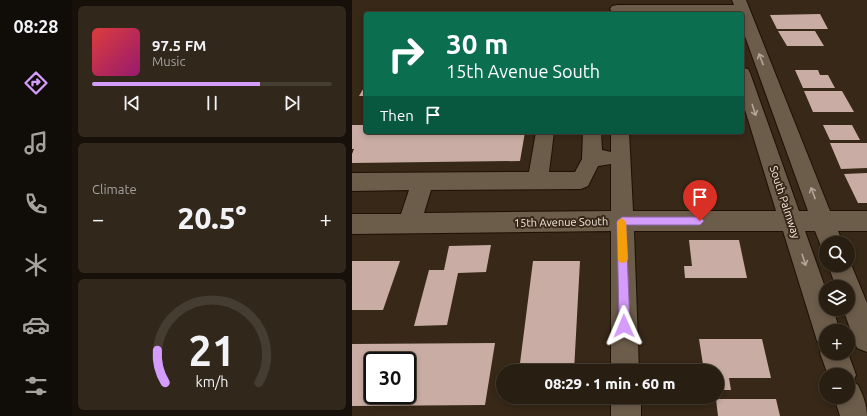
<!DOCTYPE html>
<html lang="en">
<head>
<meta charset="utf-8">
<style>
	:root { --surface:#291e12; --page:#31271b; --text:#f1f3f6; --muted:#a5a29f; --line:#453c32; --accent:#d49cfb }
	body { margin:0; font-family:Ubuntu,sans-serif; background:var(--page); color:var(--text); height:100vh; display:flex; flex-direction:column; font-size:15px; white-space:nowrap }
	* { box-sizing:border-box; margin:0 }
	p { font-size:13px; color:var(--muted) }
	.icon { flex:none; width:22px; height:22px; fill:none; stroke:currentColor; stroke-width:2; stroke-linecap:round; stroke-linejoin:round }
	.map { position:relative; flex:1; overflow:hidden }
	.side { display:flex; flex-direction:column; gap:6px; padding:6px; background:#17100a; width:280px }
	.side>* { flex:none }
	.hud { position:absolute; left:12px; top:12px; width:380px; height:122px; border-radius:4px; box-shadow:0 2px 6px #0003,0 0 0 1px var(--line); background:#0b6e4f; color:#fff; overflow:hidden }
	.buttons { position:absolute; left:467px; top:236px; display:grid; gap:8px }
	.buttons a { display:grid; place-items:center; width:36px; height:36px; border-radius:50%; background:var(--surface); box-shadow:0 2px 6px #0003,0 0 0 1px var(--line); font-size:20px }
	.speed { position:absolute; left:12px; top:352px; display:flex; gap:8px; font-size:20px; font-weight:700; text-align:center }
	.speed>* { display:grid; place-content:center; width:52px; height:52px; border-radius:50%; background:var(--surface); box-shadow:0 2px 6px #0003,0 0 0 1px var(--line); line-height:1 }
	.speed .limit { border:2px solid #111; border-radius:6px; background:#fff; color:#111 }
	.pin { position:absolute; display:grid; place-items:center; width:34px; height:34px; color:#fff; margin:-41px -17px; border-radius:50% 50% 50% 0; rotate:-45deg; box-shadow:0 0 4px #0007 }
	.pin .icon { rotate:45deg }
	.me { position:absolute; width:44px; margin:-22px; rotate:359deg; stroke-linejoin:round; filter:drop-shadow(0 0 3px #0008) }
	.turn { display:flex; align-items:center; gap:14px; height:84px; padding:0 16px; font-size:18px }
	.turn .icon { width:52px; height:52px; stroke-width:2.5 }
	.turn b { display:block; font-size:28px; line-height:34px }
	.then { display:flex; align-items:center; height:38px; padding:0 16px; background:#0003; gap:8px; font-size:15px }
	.big { font-size:30px; font-weight:800; line-height:1.1 }
	.side .widget { flex:1; display:flex; flex-direction:column; justify-content:center; gap:6px; min-width:0; padding:0 14px; border-radius:6px; background:var(--page) }
	.side .dial { align-items:center; gap:0 }
	.dial svg { height:104px; overflow:visible; fill:none; stroke:var(--line); stroke-width:7; stroke-linecap:round; text-anchor:middle }
	.dial text { fill:var(--text); stroke:none }
	.song { display:flex; align-items:center; gap:12px }
	.cover { width:48px; height:48px; border-radius:6px; background:linear-gradient(135deg,hsl(0 70% 55%),hsl(320 70% 35%)) }
	.played { height:4px; border-radius:2px; background:linear-gradient(90deg,var(--accent) 70%,var(--line) 70%) }
	.keys { display:flex; justify-content:space-around; direction:ltr }
	.heat { display:flex; justify-content:space-between; align-items:center; font-size:22px; direction:ltr }
	.trip { position:absolute; left:144px; top:364px; width:228px; height:40px; border-radius:20px; background:var(--surface); box-shadow:0 2px 6px #0003,0 0 0 1px var(--line); font-weight:800; line-height:40px; text-align:center }
	main { display:flex; flex:1; min-height:0 }
	.menu { display:flex; flex-direction:column; width:72px; justify-content:space-around; align-items:center; background:#100c07; color:var(--muted) }
	.menu .icon { width:28px; height:28px }
	.menu .current { color:var(--accent) }
	.menu b { font-size:18px; color:var(--text) }
	.map>svg:first-child { display:block }
	.building { fill:#c9ada4; fill-rule:evenodd }
	.lines { fill:none; stroke-linecap:round; stroke-linejoin:round }
	.minor-casing { stroke:#1e1103; stroke-width:2 }
	.minor { fill:#6c5c4a; fill-rule:evenodd }
	.oneway { stroke:#b2a597 }
	.route { fill:#d49cfb; stroke:#8a65a3 }
	.slow { fill:#f59e0b }
	.labels { text-anchor:middle; stroke-width:4; stroke-linejoin:round; paint-order:stroke }
	.street-label { font-size:11px; fill:#f8eee4; stroke:#372818 }
</style>
</head>
<body>
<main>
<nav class="menu">
<b>08:28</b>
<svg class="icon current" aria-label="directions" viewBox="0 0 24 24"><path d="M12 3l9 9-9 9-9-9zM9 14v-3h6M13 9l2 2-2 2"/></svg>
<svg class="icon" aria-label="music" viewBox="0 0 24 24"><path d="M9 18V5l10-2v13"/><circle cx="6" cy="18" r="3"/><circle cx="16" cy="16" r="3"/></svg>
<svg class="icon" aria-label="phone" viewBox="0 0 24 24"><path d="M5 4h4l2 5-3 2q2 4 5 5l2-3 5 2v4C11 20 4 13 5 4z"/></svg>
<svg class="icon" aria-label="climate" viewBox="0 0 24 24"><path d="M12 3v18M4 7l16 10M4 17L20 7"/></svg>
<svg class="icon" aria-label="car" viewBox="0 0 24 24"><path d="M5 17H2v-5l4-1 3-4h7l3 4 3 1v5h-3M9 17h6M6 11h13"/><circle cx="7" cy="17" r="2"/><circle cx="17" cy="17" r="2"/></svg>
<svg class="icon" aria-label="filters" viewBox="0 0 24 24"><path d="M4 7h16M4 17h16"/><circle cx="9" cy="7" r="2"/><circle cx="15" cy="17" r="2"/></svg>
</nav>
<section class="side">
<div class="widget">
<div class="song"><i class="cover"></i><div><b>97.5 FM</b><p>Music</p></div></div>
<div class="played"></div>
<div class="keys"><svg class="icon" aria-label="previous" viewBox="0 0 24 24"><path d="M18 5L8 12l10 7zM5 5v14"/></svg><svg class="icon" aria-label="pause" viewBox="0 0 24 24"><path d="M8 5v14M16 5v14"/></svg><svg class="icon" aria-label="next" viewBox="0 0 24 24"><path d="M6 5l10 7-10 7zM19 5v14"/></svg></div>
</div>
<div class="widget"><p>Climate</p>
<div class="heat"><a>−</a><b class="big">20.5°</b><a>+</a></div>
</div>
<div class="widget dial"><svg viewBox="0 0 100 80">
<path d="M14 69A42 42 0 1 1 86 69"/>
<path d="M14 69A42 42 0 0 1 8 44" stroke="#d49cfb"/>
<text x="50" y="56" font-size="32" font-weight="700">21</text>
<text x="50" y="72" font-size="11">km/h</text>
</svg></div>
</section>
<div class="map">
<svg width="515" height="416" viewBox="0 0 515 416">
	<rect width="100%" height="100%" fill="#372818"/>
	<!-- building -->
	<path class="building" d="M468,14L476,29H425L418,15Z
		M426,31H463L472,46H435Z
		M443,70H466L468,75H476L483,88H451Z
		M14,84V96H7Z
		M452,91H490L502,112H461Z
		M0,125H14V132H173L168,161L0,163V154L2,149H0Z
		M471,125H500L508,140H478Z
		M478,143H515V168L489,169Z
		M515,173V203H506L492,174Z
		M337,240H387L395,278H333L332,266H340Z
		M139,245L134,272L106,273L95,325L62,326L77,270H92L97,246Z
		M0,261H48L31,310H0Z
		M181,261H228L222,371H167Z
		M347,339H410L419,378H377L379,390H365V371H352Z
		M143,343L133,405L0,406V344ZM21,361H55V395H21Z
		M164,397H221V404H163Z
		M364,399H424L428,416H366Z"/>
	<g class="lines">
		<!-- minor casing -->
		<g class="minor-casing">
			<path id="minor" d="M380,0H394L478,211H515V231H486L491,243H474V252L471,251L463,231H453L474,290V309H481L488,331H474V353H496L504,375L501,382L506,385C511,395 515,405 515,416H488L482,397H496V375H476L468,353L472,343L465,341L462,331L431,231H282L287,371H259V231L0,234V214H49L57,190L0,191V173L177,172L184,132H202L197,172H223L230,159L231,132H249L250,150L259,152V132H277L281,211H424L390,100V68L396,69L398,73L447,211H456L390,28V14L265,13L260,12L258,9L260,6L265,5H382ZM259,164V211L72,213L79,190L229,189L236,186L246,166Z
				M496,257L515,303V352L505,348L491,309H496V287H484L476,265H496Z
				M259,397H289V416H259Z"/>
		</g>
		<!-- minor -->
		<use href="#minor" class="minor"/>
	</g>
	<!-- one-way arrows -->
	<defs><path id="oneway-shaft" d="M-6 0H5M1.5-3L5.5 0L1.5 3" fill="none" stroke-width="1.6" stroke-linecap="round" stroke-linejoin="round"/></defs>
	<g class="oneway">
		<use href="#oneway-shaft" transform="translate(409 59) rotate(-111)"/>
		<use href="#oneway-shaft" transform="translate(402 110) rotate(72)"/>
		<use href="#oneway-shaft" transform="translate(461 193) rotate(-111)"/>
		<use href="#oneway-shaft" transform="translate(452 260) rotate(72)"/>
	</g>
	<!-- route -->
	<path class="route" d="M270,217H348L352,221L348,225H274L278,326L276,330L272,332L268,330L267,326L265,221Z"/>
	<!-- slow -->
	<path class="slow" d="M270,218L274,222L276,259L274,262L271,263L267,262L266,259L265,222Z"/>
	<g class="labels">
		<!-- street labels -->
		<g class="street-label">
			<text transform="translate(433 202) rotate(72)" y="4">South Palmway</text>
			<text transform="translate(209 222) rotate(-1)" y="4">15th Avenue South</text>
		</g>
	</g>
</svg>
<div class="buttons">
<a><svg class="icon" aria-label="search" viewBox="0 0 24 24"><circle cx="10" cy="10" r="6"/><path d="M15 15l6 6"/></svg></a>
<a><svg class="icon" aria-label="layers" viewBox="0 0 24 24"><path d="M12 4l9 5-9 5-9-5zM3 14l9 5 9-5"/></svg></a>
<a>+</a>
<a>−</a>
</div>
<div class="speed"><div class="limit">30</div></div>
<div class="pin" style="left:348px;top:221px;background:#d93025"><svg class="icon" aria-label="arrive" viewBox="0 0 24 24"><path d="M6 21V4h12l-3 4 3 4H6"/></svg></div>
<svg class="me" style="left:272px;top:326px" viewBox="-20 -20 40 40"><path d="M0-17L14 15 0 8-14 15z" fill="#d49cfb" stroke="#fff" stroke-width="4"/></svg>
<div class="trip">08:29 · 1 min · 60 m</div>
<div class="hud">
<div class="turn"><svg class="icon" aria-label="right" viewBox="0 0 24 24"><path d="M7 20v-9h11M14 6l5 5-5 5"/></svg><div><b>30 m</b>15th Avenue South</div></div>
<div class="then">Then<svg class="icon" aria-label="arrive" viewBox="0 0 24 24"><path d="M6 21V4h12l-3 4 3 4H6"/></svg></div>
</div>
</div>
</main>
</body>
</html>
